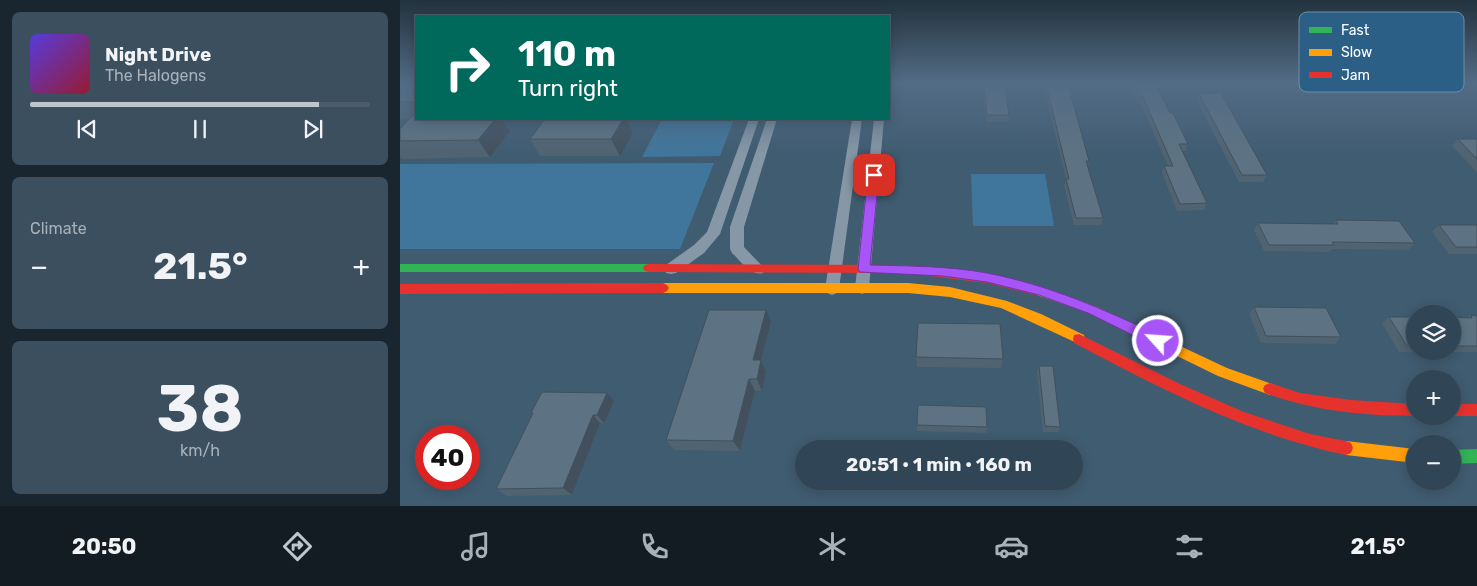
<!DOCTYPE html>
<html lang="en">
<head>
<meta charset="utf-8">
<style>
	:root { --surface:#304555; --page:#3c4f5f; --text:#f1f3f6; --muted:#a8b1b9; --line:#4b5d6c; --accent:#bcc6cd }
	body { margin:0; font-family:Rubik,sans-serif; background:var(--page); color:var(--text); height:100vh; display:flex; flex-direction:column; font-size:19px; white-space:nowrap }
	* { box-sizing:border-box; margin:0 }
	p { font-size:16px; color:var(--muted) }
	.icon { flex:none; width:28px; height:28px; fill:none; stroke:currentColor; stroke-width:2; stroke-linecap:round; stroke-linejoin:round }
	.map { position:relative; flex:1; overflow:hidden }
	.details { display:flex; flex-direction:column; gap:12px; padding:12px; background:#1a262f; width:400px }
	.details>* { flex:none }
	.banner { position:absolute; left:15px; top:15px; width:475px; height:105px; border-radius:0px; box-shadow:0 2px 12px #0003,0 0 0 1px var(--line); background:#00695c; color:#fff; overflow:hidden }
	.controls { position:absolute; left:1006px; top:305px; display:grid; gap:10px }
	.controls a { display:grid; place-items:center; width:55px; height:55px; border-radius:50%; background:var(--surface); box-shadow:0 2px 12px #0003,0 0 0 1px var(--line); font-size:25px }
	.speed { position:absolute; left:15px; top:425px; display:flex; gap:10px; font-size:25px; font-weight:700; text-align:center }
	.speed>* { display:grid; place-content:center; width:65px; height:65px; border-radius:50%; background:var(--surface); box-shadow:0 2px 12px #0003,0 0 0 1px var(--line); line-height:1 }
	.speed .limit { border:8px solid #d22; background:#fff; color:#111 }
	.pin { position:absolute; display:grid; place-items:center; width:42px; height:42px; color:#fff; margin:-21px; border-radius:10px; box-shadow:0 2px 8px #0006 }
	.me { position:absolute; width:55px; margin:-28px; rotate:296deg; stroke-linejoin:round; filter:drop-shadow(0 0 4px #0008) }
	.turn { display:flex; align-items:center; gap:18px; height:105px; padding:0 20px; font-size:22px }
	.turn .icon { width:65px; height:65px; stroke-width:2.5 }
	.turn b { display:block; font-size:35px; line-height:42px }
	.big { font-size:38px; font-weight:700; line-height:1.1 }
	.details .tile { flex:1; display:flex; flex-direction:column; justify-content:center; gap:8px; min-width:0; padding:0 18px; border-radius:8px; background:var(--page) }
	.details .dial { align-items:center; gap:0 }
	.dial b { font-size:65px; line-height:1 }
	.song { display:flex; align-items:center; gap:15px }
	.cover { width:60px; height:60px; border-radius:8px; background:linear-gradient(135deg,hsl(250 70% 55%),hsl(350 70% 35%)) }
	.played { height:5px; border-radius:2px; background:linear-gradient(90deg,var(--accent) 85%,var(--line) 85%) }
	.keys { display:flex; justify-content:space-around; direction:ltr }
	.heat { display:flex; justify-content:space-between; align-items:center; font-size:28px; direction:ltr }
	.trip { position:absolute; left:395px; top:440px; width:288px; height:50px; border-radius:25px; background:var(--surface); box-shadow:0 2px 12px #0003,0 0 0 1px var(--line); font-weight:700; line-height:50px; text-align:center }
	.tab-bar { display:flex; height:80px; justify-content:space-around; align-items:center; background:#131c22; color:var(--muted) }
	.tab-bar .icon { width:35px; height:35px }
	.tab-bar .active { color:var(--accent) }
	.tab-bar b { font-size:22px; color:var(--text) }
	main { display:flex; flex:1; min-height:0 }
	.map>svg:first-child { display:block }
	.green { fill:#40769b }
	.lines { fill:none; stroke-linecap:round; stroke-linejoin:round }
	.street { fill:#8698a7; fill-rule:evenodd }
	.fast { fill:#30b455; fill-rule:evenodd }
	.slow { fill:#ff9f0a; fill-rule:evenodd }
	.jam { fill:#e5322d; fill-rule:evenodd }
	.wall { fill:#506371 }
	.shaded-wall { fill:#41505c }
	.building { fill:#5d7383; stroke:#41505c }
	.route { fill:#a855f7; stroke:#6d37a1 }
	.key { fill:#2b5f86; stroke:#6b8faa; stroke-width:1 }
	.key-label { font-size:14px; fill:#fff }
</style>
</head>
<body>
<main>
<section class="details">
<div class="tile">
<div class="song"><i class="cover"></i><div><b>Night Drive</b><p>The Halogens</p></div></div>
<div class="played"></div>
<div class="keys"><svg class="icon" aria-label="previous" viewBox="0 0 24 24"><path d="M18 5L8 12l10 7zM5 5v14"/></svg><svg class="icon" aria-label="pause" viewBox="0 0 24 24"><path d="M8 5v14M16 5v14"/></svg><svg class="icon" aria-label="next" viewBox="0 0 24 24"><path d="M6 5l10 7-10 7zM19 5v14"/></svg></div>
</div>
<div class="tile"><p>Climate</p>
<div class="heat"><a>−</a><b class="big">21.5°</b><a>+</a></div>
</div>
<div class="tile dial"><b>38</b><p>km/h</p></div>
</section>
<div class="map">
<svg width="1077" height="506" viewBox="0 0 1077 506">
	<rect width="100%" height="100%" fill="#405c71"/>
	<!-- green -->
	<path class="green" d="M262,119H334L320,156L242,157Z
		M314,163L280,249H0V164Z
		M571,174H645L654,226H573Z"/>
	<g class="lines">
		<!-- street -->
		<path class="street" d="M349,119H359L320,234L304,253L276,273L271,274L266,273L264,269L266,265L294,245L307,232Z
			M367,119H377L344,227V247L365,269L363,273C351,277 340,260 332,253L330,249V227Z
			M452,119H462L439,289L437,293L432,295L427,293L425,289Z
			M474,119H484L469,288L467,292L462,294L457,292L455,288Z"/>
		<!-- fast -->
		<path class="fast" d="M0,264H249L253,265L255,268L253,271L249,272H0Z
			M1077,449V463L1052,464V450Z"/>
		<!-- slow -->
		<path class="slow" d="M263,283H508L550,287L607,301L641,314L684,335L685,339L684,343L679,344L601,308L550,297L508,293H263L259,291L257,288L259,285Z
			M635,285L697,307L827,368L875,385L877,389L875,393L870,395L818,376L689,313L631,293L629,290L631,287Z
			M946,441L1015,449V463L946,455L941,453L939,448L941,443Z"/>
		<!-- jam -->
		<path class="jam" d="M249,264L506,265L587,273L635,285L639,287L641,290L639,293L635,295L587,283L506,273L249,272L245,271L243,268L245,265Z
			M263,283L267,285L269,288L267,291L263,293L0,294V284Z
			M679,334L780,384L844,412L910,434L946,441L951,443L953,448L951,453L946,455C846,434 764,390 674,343L673,339L674,335Z
			M870,383L900,393L951,400L1015,404V416C965,416 913,411 865,393L863,389L865,385Z
			M1052,404H1077V416H1052Z"/>
	</g>
	<!-- wall -->
	<path class="wall" d="M0,83H16V119H101L110,131L90,157L2,159L0,156V129L9,119H0Z
		M729,83H755L770,113L788,144L785,151H782L807,203L804,210L777,211L762,173L764,166H768L741,104H738Z
		M584,87L609,115V122H586L583,94Z
		M647,88L689,161L688,167L703,218L701,225H674L664,186L666,179L646,95Z
		M799,94L867,175L863,182H839L796,100Z
		M118,119H226L233,133L220,156H140L130,139L144,120H119Z
		M1058,139H1077V172L1052,146Z
		M936,220L1015,243L1008,250L932,249L929,252L864,251L854,230L858,223L933,224Z
		M1039,225H1077V254H1049L1032,232Z
		M854,307L941,337L935,344L861,343L849,314Z
		M1071,315L1077,316V352H999L982,323L989,317H1015V351H1052V317L1068,318Z
		M371,322L361,360L366,372L362,391H355L340,451L274,450L266,440Z
		M516,357L603,359L601,368L517,367Z
		M639,366L660,427L658,432H643L637,372Z
		M214,401L204,423H200L172,495L107,496L96,489L132,414L131,413Z
		M517,425L587,427L586,433L517,431Z"/>
	<!-- shaded-wall -->
	<path class="shaded-wall" d="M95,119H101L110,131L90,157L78,140Z
		M223,119H226L233,133L220,156L211,139Z
		M366,310L371,322L361,360L366,372L362,391L357,379L353,360Z
		M349,379L355,391L340,451L333,441Z
		M207,393L214,401L204,423L197,415Z
		M193,415L200,423L172,495L163,488Z"/>
	<!-- building -->
	<path class="building" d="M0,83H16V102H0Z
		M734,83H755L770,113H773L788,144H779L807,203L780,204L764,166H773L743,97H740Z
		M584,87H605L609,115H587Z
		M647,88H669L689,161H686L703,218H676L666,179H669Z
		M821,93L867,175H842L799,94Z
		M12,116H16V119H95L78,140L0,141V129Z
		M145,119H223L211,139H130Z
		M1058,139H1077V159Z
		M936,220L999,221L1015,243L932,242L934,245H869L858,223L938,224Z
		M1039,225H1077V247H1056Z
		M854,307L926,308L941,337L866,336Z
		M309,310H366L353,360H361L357,379H349L333,441L266,440Z
		M1071,315L1077,316V346H1052V317L1072,318Z
		M989,317H1015V346H1007Z
		M518,323L600,324L603,359L516,357Z
		M639,366H653L660,427L645,426Z
		M142,392L207,393L197,415H193L163,488L96,489L133,413H131Z
		M518,405L586,407L587,427L517,425Z"/>
	<!-- sky -->
	<linearGradient id="sky" x2="0" y2="1"><stop stop-color="#23333e"/><stop offset="0.54" stop-color="#536c86"/><stop offset="1" stop-color="#536c86" stop-opacity="0"/></linearGradient>
	<rect width="1077" height="154" fill="url(#sky)"/>
	<!-- route -->
	<path class="route" d="M474,172L479,175L470,265C509,266 549,266 587,273C649,285 706,310 762,337L764,341L762,345L758,346L753,345L688,313L639,295L587,282L543,276L460,272L458,269L468,175Z"/>
	<!-- legend -->
	<rect x="899" y="12" width="165" height="80" rx="8" class="key"/>
	<rect x="909" y="27" width="23" height="6" fill="#30b455"/>
	<rect x="909" y="49" width="23" height="7" fill="#ff9f0a"/>
	<rect x="909" y="72" width="23" height="6" fill="#e5322d"/>
	<g class="key-label">
		<text x="941" y="35">Fast</text>
		<text x="941" y="57">Slow</text>
		<text x="941" y="80">Jam</text>
	</g>
</svg>
<div class="controls">
<a><svg class="icon" aria-label="layers" viewBox="0 0 24 24"><path d="M12 4l9 5-9 5-9-5zM3 14l9 5 9-5"/></svg></a>
<a>+</a>
<a>−</a>
</div>
<div class="speed"><div class="limit">40</div></div>
<div class="pin" style="left:474px;top:175px;background:#d93025"><svg class="icon" aria-label="arrive" viewBox="0 0 24 24"><path d="M6 21V4h12l-3 4 3 4H6"/></svg></div>
<svg class="me" style="left:758px;top:341px" viewBox="-20 -20 40 40"><circle r="17" fill="#a855f7" stroke="#fff" stroke-width="3"/><path d="M0-11L8 9 0 5-8 9z" fill="#fff"/></svg>
<div class="trip">20:51 · 1 min · 160 m</div>
<div class="banner">
<div class="turn"><svg class="icon" aria-label="right" viewBox="0 0 24 24"><path d="M7 20v-9h11M14 6l5 5-5 5"/></svg><div><b>110 m</b>Turn right</div></div>
</div>
</div>
</main>
<nav class="tab-bar">
<b>20:50</b>
<svg class="icon active" aria-label="directions" viewBox="0 0 24 24"><path d="M12 3l9 9-9 9-9-9zM9 14v-3h6M13 9l2 2-2 2"/></svg>
<svg class="icon" aria-label="music" viewBox="0 0 24 24"><path d="M9 18V5l10-2v13"/><circle cx="6" cy="18" r="3"/><circle cx="16" cy="16" r="3"/></svg>
<svg class="icon" aria-label="phone" viewBox="0 0 24 24"><path d="M5 4h4l2 5-3 2q2 4 5 5l2-3 5 2v4C11 20 4 13 5 4z"/></svg>
<svg class="icon" aria-label="climate" viewBox="0 0 24 24"><path d="M12 3v18M4 7l16 10M4 17L20 7"/></svg>
<svg class="icon" aria-label="car" viewBox="0 0 24 24"><path d="M5 17H2v-5l4-1 3-4h7l3 4 3 1v5h-3M9 17h6M6 11h13"/><circle cx="7" cy="17" r="2"/><circle cx="17" cy="17" r="2"/></svg>
<svg class="icon" aria-label="filters" viewBox="0 0 24 24"><path d="M4 7h16M4 17h16"/><circle cx="9" cy="7" r="2"/><circle cx="15" cy="17" r="2"/></svg>
<b>21.5°</b>
</nav>
</body>
</html>
